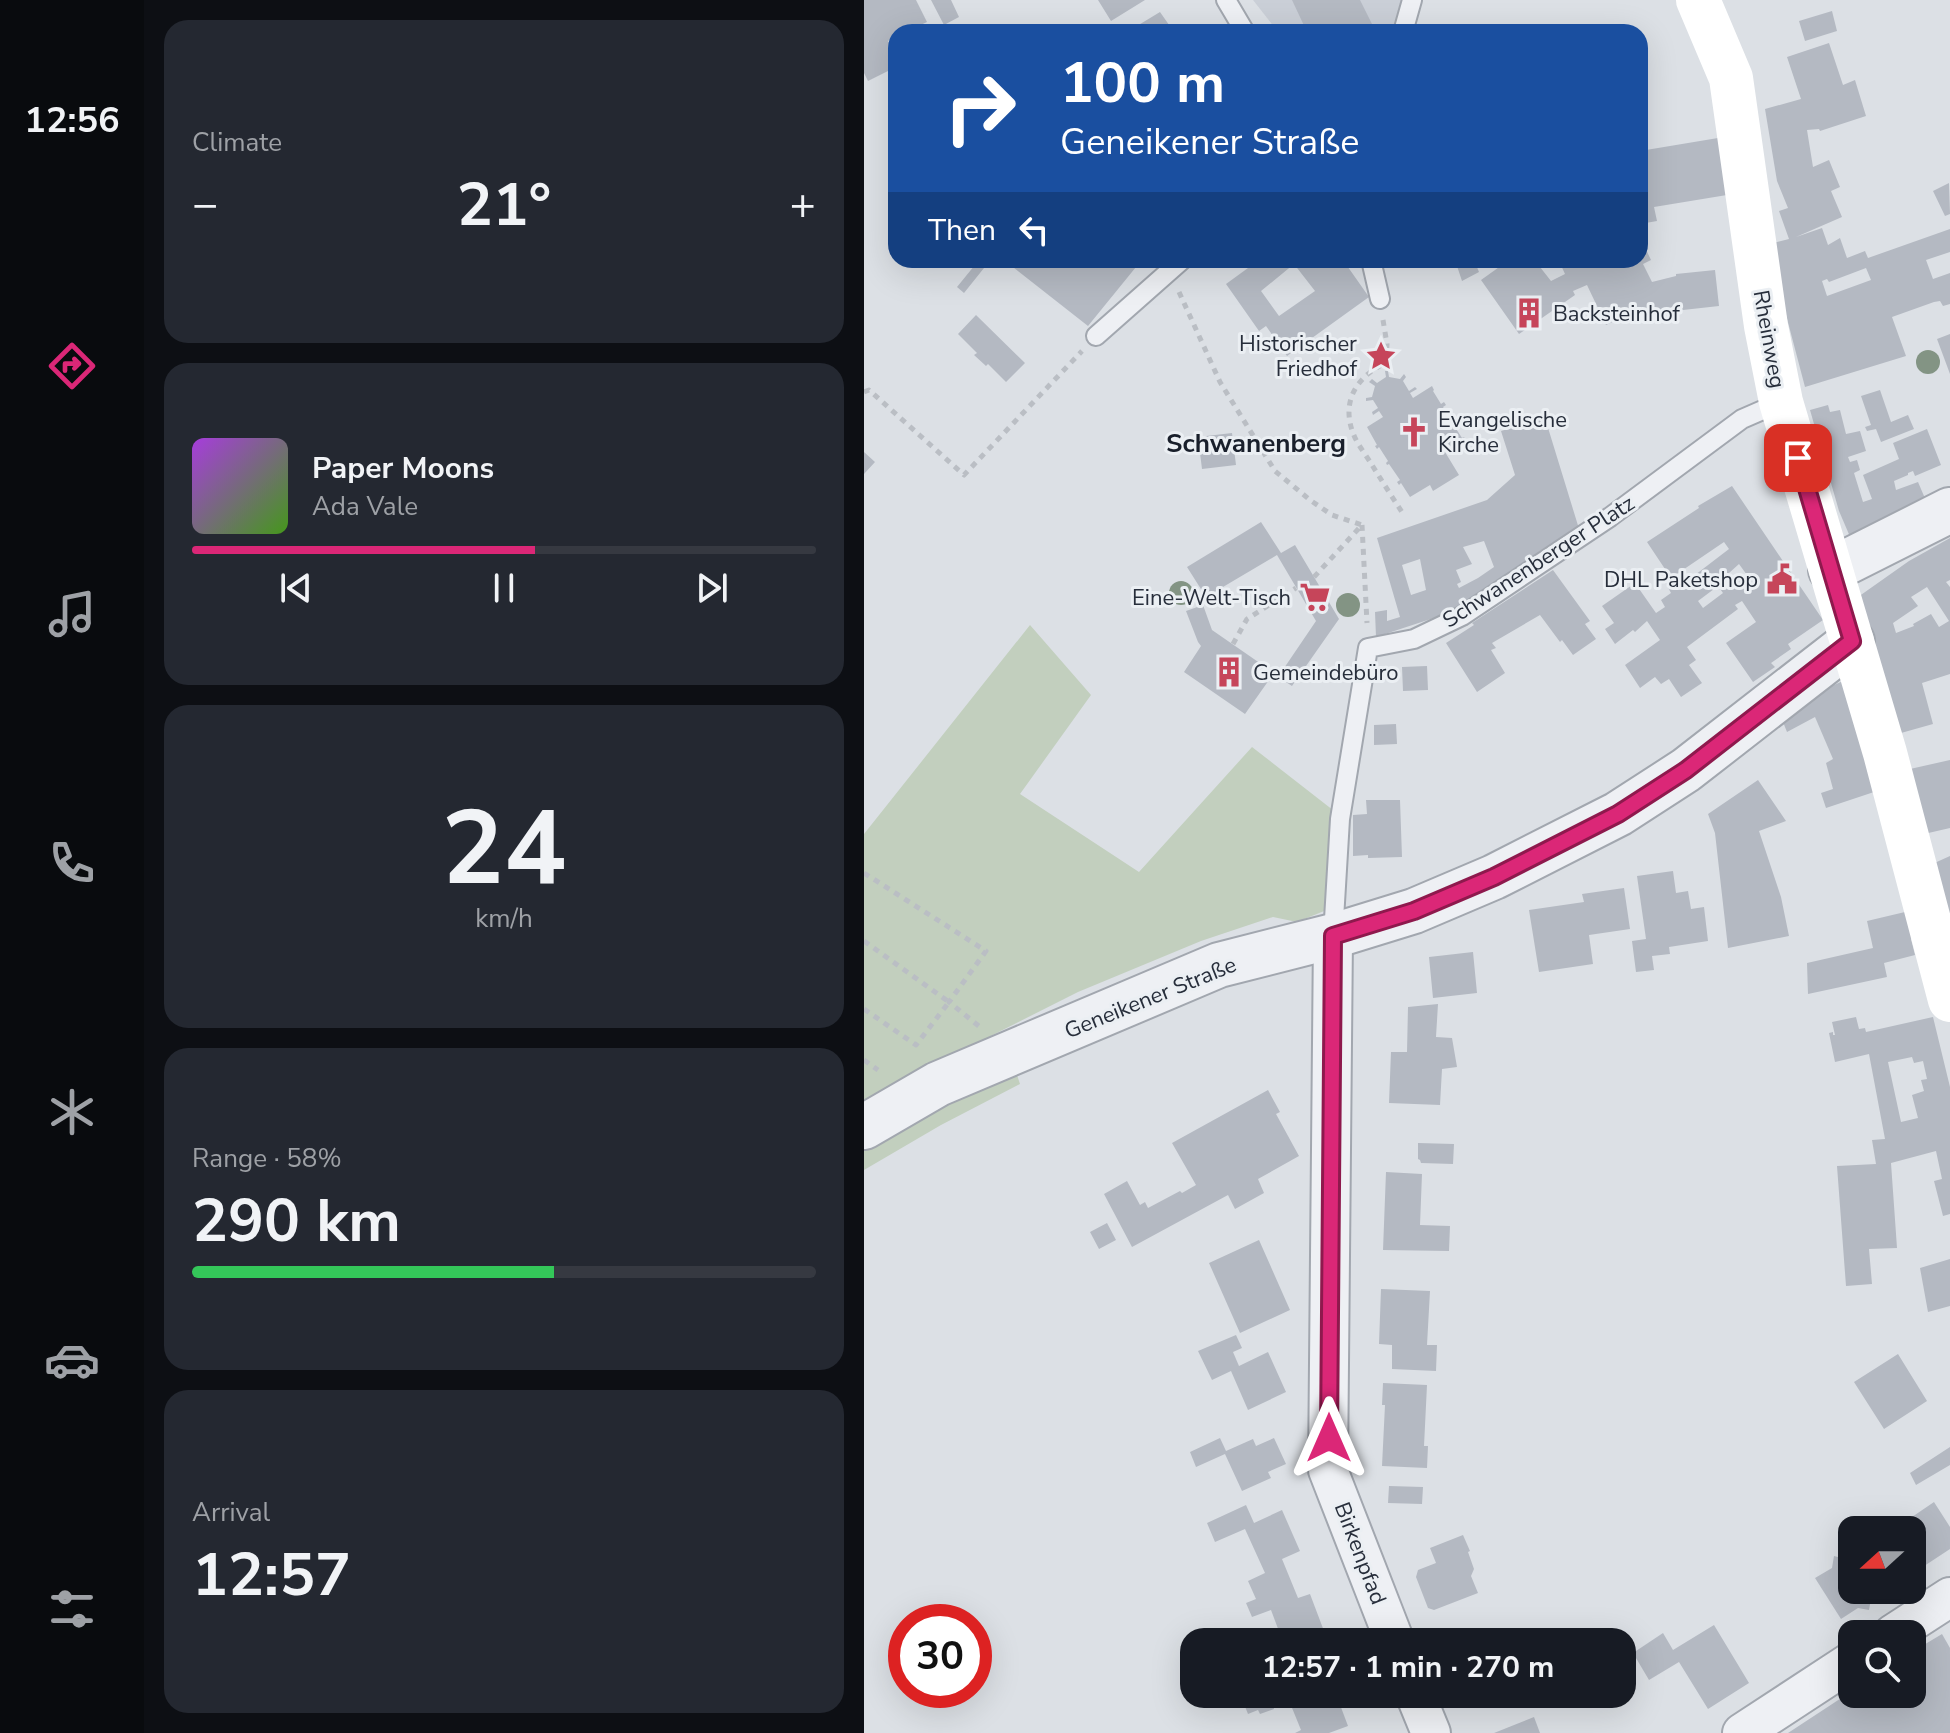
<!DOCTYPE html>
<html lang="en">
<head>
<meta charset="utf-8">
<style>
	:root { --surface:#171b24; --page:#242831; --text:#f1f3f6; --muted:#9ea1a6; --line:#363941; --accent:#db2777 }
	body { margin:0; font-family:"Nunito Sans",sans-serif; background:var(--page); color:var(--text); height:100vh; display:flex; flex-direction:column; font-size:30px; white-space:nowrap }
	* { box-sizing:border-box; margin:0 }
	p { font-size:26px; color:var(--muted) }
	.icon { flex:none; width:44px; height:44px; fill:none; stroke:currentColor; stroke-width:2; stroke-linecap:round; stroke-linejoin:round }
	.map { position:relative; flex:1; overflow:hidden }
	.details { display:flex; flex-direction:column; gap:20px; padding:20px; background:#0d0f14; width:720px }
	.details>* { flex:none }
	.hud { position:absolute; left:24px; top:24px; width:760px; height:244px; border-radius:24px; box-shadow:0 8px 32px #0002; background:#1a4fa0; color:#fff; overflow:hidden }
	.needle { width:52px; rotate:249deg }
	.controls { position:absolute; left:974px; top:1516px; display:grid; gap:16px }
	.controls a { display:grid; place-items:center; width:88px; height:88px; border-radius:16px; background:var(--surface); box-shadow:0 8px 32px #0002; font-size:40px }
	.speed { position:absolute; left:24px; top:1604px; display:flex; gap:16px; font-size:40px; font-weight:700; text-align:center }
	.speed>* { display:grid; place-content:center; width:104px; height:104px; border-radius:50%; background:var(--surface); box-shadow:0 8px 32px #0002; line-height:1 }
	.speed .limit { border:12px solid #d22; background:#fff; color:#111 }
	.pin { position:absolute; display:grid; place-items:center; width:68px; height:68px; color:#fff; margin:-34px; border-radius:16px; box-shadow:0 4px 12px #0006 }
	.me { position:absolute; width:88px; margin:-44px; rotate:0deg; stroke-linejoin:round; filter:drop-shadow(0 0 6px #0008) }
	.turn { display:flex; align-items:center; gap:28px; height:168px; padding:0 40px; font-size:36px }
	.turn .icon { width:104px; height:104px; stroke-width:2.5 }
	.turn b { display:block; font-size:56px; line-height:68px }
	.then { display:flex; align-items:center; height:76px; padding:0 40px; background:#0003; gap:16px; font-size:30px }
	.big { font-size:60px; font-weight:700; line-height:1.1 }
	.details .tile { flex:1; display:flex; flex-direction:column; justify-content:center; gap:12px; min-width:0; padding:0 28px; border-radius:24px; background:var(--page) }
	.details .dial { align-items:center; gap:0 }
	.dial b { font-size:104px; line-height:1 }
	.song { display:flex; align-items:center; gap:24px }
	.cover { width:96px; height:96px; border-radius:12px; background:linear-gradient(135deg,hsl(280 70% 55%),hsl(100 70% 35%)) }
	.played { height:8px; border-radius:4px; background:linear-gradient(90deg,var(--accent) 55%,var(--line) 55%) }
	.keys { display:flex; justify-content:space-around; direction:ltr }
	.heat { display:flex; justify-content:space-between; align-items:center; font-size:44px; direction:ltr }
	.charge { height:12px; border-radius:6px; background:linear-gradient(90deg,#34c759 58%,var(--line) 0) }
	.trip { position:absolute; left:316px; top:1628px; width:456px; height:80px; border-radius:24px; background:var(--surface); box-shadow:0 8px 32px #0002; font-weight:700; line-height:80px; text-align:center }
	main { display:flex; flex:1; min-height:0 }
	.dock { display:flex; flex-direction:column; width:144px; justify-content:space-around; align-items:center; background:#090b0e; color:var(--muted) }
	.dock .icon { width:56px; height:56px }
	.dock .active { color:var(--accent) }
	.dock b { font-size:36px; color:var(--text) }
	.map>svg:first-child { display:block }
	.built { fill:#cacfd7 }
	.green { fill:#c2cfbe }
	.building { fill:#b4b9c2; fill-rule:evenodd }
	.lines { fill:none; stroke-linecap:round; stroke-linejoin:round }
	.service-casing { stroke:#a2a7af; stroke-width:22 }
	.minor-casing { stroke:#a2a7af; stroke-width:42 }
	.tertiary-casing { stroke:#a2a7af; stroke-width:48 }
	.path { stroke:#babec4; stroke-width:5; stroke-dasharray:6 6; stroke-linecap:butt }
	.service { stroke:#eef0f4; stroke-width:18 }
	.minor { stroke:#eef0f4; stroke-width:38 }
	.tertiary { stroke:#eef0f4; stroke-width:44 }
	.secondary { stroke:#fff; stroke-width:44 }
	.tree { fill:#839484 }
	.route-casing { stroke:#8e194d; stroke-width:20 }
	.route { stroke:#db2777; stroke-width:14 }
	.labels { text-anchor:middle; stroke-width:6; stroke-linejoin:round; paint-order:stroke }
	.poi-label { font-size:22px; fill:#272e3b; stroke:#ebeff3; text-anchor:start }
	.street-label { font-size:22px; fill:#272e3b; stroke:#ebeff3 }
	.quarter-label { font-size:26px; font-weight:bold; fill:#191f2b; stroke:#ebeff3 }
</style>
</head>
<body>
<main>
<nav class="dock">
<b>12:56</b>
<svg class="icon active" aria-label="directions" viewBox="0 0 24 24"><path d="M12 3l9 9-9 9-9-9zM9 14v-3h6M13 9l2 2-2 2"/></svg>
<svg class="icon" aria-label="music" viewBox="0 0 24 24"><path d="M9 18V5l10-2v13"/><circle cx="6" cy="18" r="3"/><circle cx="16" cy="16" r="3"/></svg>
<svg class="icon" aria-label="phone" viewBox="0 0 24 24"><path d="M5 4h4l2 5-3 2q2 4 5 5l2-3 5 2v4C11 20 4 13 5 4z"/></svg>
<svg class="icon" aria-label="climate" viewBox="0 0 24 24"><path d="M12 3v18M4 7l16 10M4 17L20 7"/></svg>
<svg class="icon" aria-label="car" viewBox="0 0 24 24"><path d="M5 17H2v-5l4-1 3-4h7l3 4 3 1v5h-3M9 17h6M6 11h13"/><circle cx="7" cy="17" r="2"/><circle cx="17" cy="17" r="2"/></svg>
<svg class="icon" aria-label="filters" viewBox="0 0 24 24"><path d="M4 7h16M4 17h16"/><circle cx="9" cy="7" r="2"/><circle cx="15" cy="17" r="2"/></svg>
</nav>
<section class="details">
<div class="tile"><p>Climate</p>
<div class="heat"><a>−</a><b class="big">21°</b><a>+</a></div>
</div>
<div class="tile">
<div class="song"><i class="cover"></i><div><b>Paper Moons</b><p>Ada Vale</p></div></div>
<div class="played"></div>
<div class="keys"><svg class="icon" aria-label="previous" viewBox="0 0 24 24"><path d="M18 5L8 12l10 7zM5 5v14"/></svg><svg class="icon" aria-label="pause" viewBox="0 0 24 24"><path d="M8 5v14M16 5v14"/></svg><svg class="icon" aria-label="next" viewBox="0 0 24 24"><path d="M6 5l10 7-10 7zM19 5v14"/></svg></div>
</div>
<div class="tile dial"><b>24</b><p>km/h</p></div>
<div class="tile"><p>Range · 58%</p><b class="big">290 km</b><div class="charge"></div></div>
<div class="tile"><p>Arrival</p><b class="big">12:57</b></div>
</section>
<div class="map">
<svg width="1086" height="1733" viewBox="0 0 1086 1733">
	<rect width="100%" height="100%" fill="#dce0e5"/>
	<!-- built -->
	<path class="built" d="M389,0H537L528,32H414Z"/>
	<!-- green -->
	<path class="green" d="M166,625L227,695L156,794L275,872L388,747L483,821L475,905L433,922L409,917L337,941L214,992L85,1057L0,1104V834Z
		M152,1072L156,1084L77,1125L0,1170V1151L74,1109Z"/>
	<!-- building -->
	<path class="building" d="M0,0H52L63,22L42,32H32V37L24,41L32,59V67L4,81L0,73Z
		M67,0H87L95,17L80,25Z
		M234,0H281L247,21Z
		M428,0H496L512,32H443Z
		M968,11L973,31L941,41L935,21Z
		M296,12L310,32H263Z
		M965,43L979,85L991,80L1002,116L956,131L955,129L943,130L949,167L965,160L976,187L967,191L978,217L932,237L958,228L964,245L976,238L983,258L1001,251L1004,258L1086,229V252L1062,260L1069,279L1086,273V304L1079,306L1076,301L1070,302L1028,317L1042,356L941,387L921,311L909,243L925,239L915,211L924,208L913,181L901,109L937,99L923,57ZM1002,268L1007,280L963,296L958,281L963,279L965,282Z
		M860,137L869,194L790,207L793,221L776,224V151Z
		M1085,183L1086,214L1081,216L1069,191Z
		M776,237L787,260L779,264L788,282L812,276V274L851,270L855,306L783,314L773,318L770,312L742,325L723,285L709,291L711,295L655,334L617,280L645,260H687L676,267L687,281L701,274L695,261L697,260H776Z
		M115,260H120L124,263L100,293L93,287Z
		M140,260H262L272,267L224,326Z
		M395,260H479L505,297L423,356L402,326L395,331L362,284ZM430,264L451,291L415,316L397,291Z
		M591,260H610L615,272L598,281Z
		M112,315L161,363L142,382L124,364L122,366L110,355L113,353L94,334Z
		M1086,334V374L1073,339Z
		M521,371H524L525,377L536,379L540,374L542,377L539,381L545,391L551,387L553,389L546,393L549,398L568,386L570,390L569,391L577,404L580,402L582,405L579,407L587,420L590,418L592,422L589,424L598,438L600,437L602,439L581,452L595,475L569,491L566,485L546,497L537,483L535,485L533,482L536,480L525,464L523,465L522,463L524,461L515,447L513,449L511,446L513,445L503,427L519,417L515,411L509,415L508,412L514,408L509,400L502,401V398L508,397L511,386L505,382L508,379L513,383L522,377Z
		M1016,390L1027,422L1044,415L1050,429L1017,442L1012,429L1003,431L1001,427L1007,425L997,396Z
		M964,405L966,412L976,410L982,434L996,431L1002,451L984,457L986,462L993,460L996,470L990,473L999,502L1008,499L999,475L1035,459L1029,443L1063,429L1077,465L1051,476L1049,471L1044,473V475L1030,481L1032,490L1054,482L1066,510L987,539L975,511L946,410Z
		M681,418L716,532L677,560L588,612L512,637L511,612L523,610V621L536,617L513,538L623,500L651,475L637,431ZM620,541L630,567L614,578L595,588L593,584L597,582L592,570L608,564L599,547ZM556,559L562,590L547,595L538,565Z
		M368,433L372,465L338,469L334,437Z
		M0,452L11,462L0,474Z
		M868,486L959,620L924,644L927,649L907,663L911,667L889,682L862,643L892,622L878,601L871,605L874,609L823,647L832,660L825,665L838,683L817,697L805,679L797,684L791,677L776,688L761,665L796,640L783,621L771,632L769,630L751,644L741,629L750,623L738,606L771,583L792,613L801,607L797,600L807,593L801,582L807,578L783,542L835,508L834,506ZM860,542L865,549L814,588L807,578ZM875,564L883,575L872,583L865,573ZM854,586L859,593L839,608L834,601Z
		M397,522L417,553L431,545L475,619L428,686L414,677L452,621L413,555L342,597L323,567Z
		M1086,538V580L1082,582L1086,587V674L1058,683L1069,724L1037,733L994,597L1045,561ZM1063,587L1085,621L1075,627L1067,614L1049,624L1050,626L1032,633L1029,623L1054,606L1047,597Z
		M689,570L726,621L721,624L732,639L709,655L698,640L696,642L676,615L628,643L632,648L627,650L641,673L613,692L582,643L610,625L608,623Z
		M339,605L348,630L410,673L381,714L320,672L337,646L334,642L322,611Z
		M563,666L564,690L539,691L538,667Z
		M979,681L1013,791L962,808L957,793L969,789L962,763L969,759L951,717L923,732L919,722L943,697Z
		M532,724L533,744L510,745V725Z
		M1086,760V828L1060,834L1046,769Z
		M894,780L922,821L895,831L917,897L925,936L864,948L851,833L844,814Z
		M502,800H536L538,857L504,858V855L489,856V815L503,814Z
		M1086,856V950L1066,865Z
		M809,871L812,893L824,891L827,909L840,907L844,941L805,947L806,954L788,956L790,970L772,972L768,941L782,939L773,876Z
		M760,888L766,929L725,935L729,964L675,972L665,910L720,902L718,894Z
		M1041,912L1049,938L1047,939L1051,955L1020,963L1023,977L944,994L943,963L1009,948L1003,921Z
		M609,952L613,993L569,998L565,957Z
		M574,1004L572,1037L588,1038L593,1067L578,1069L576,1105L525,1103L527,1052H543L544,1007Z
		M992,1017L995,1029L1001,1028L1002,1032L1069,1017L1086,1087V1214L1079,1216L1070,1181L1078,1179L1072,1151L1027,1163L1033,1248L1005,1249L1008,1284L982,1286L973,1166L1012,1164L1008,1140L1021,1139L1005,1054L971,1062L965,1033L969,1032V1035H971L968,1022ZM1048,1057L1050,1063L1059,1061L1063,1079L1057,1080L1060,1091L1048,1095L1054,1118L1037,1122L1024,1062Z
		M404,1090L416,1112L412,1114L435,1156L394,1179L400,1193L371,1209L364,1195L268,1247L240,1194L263,1181L276,1205L281,1202L284,1208L316,1191L318,1193L332,1185L308,1143Z
		M554,1143L590,1144L589,1164L557,1163L556,1160L554,1159Z
		M522,1172L558,1174L556,1225L586,1226L585,1251L519,1250Z
		M243,1223L252,1240L235,1249L226,1232Z
		M395,1240L426,1310L376,1333L345,1263Z
		M1086,1259V1306L1064,1312L1056,1268Z
		M517,1289L566,1291L563,1345H573L572,1371L528,1369V1345L515,1344Z
		M372,1335L378,1348L369,1352L375,1366L404,1352L422,1392L384,1410L367,1371L348,1380L334,1351Z
		M1034,1354L1063,1401L1020,1429L990,1382Z
		M519,1383L563,1385L560,1446H564L563,1468L518,1466L521,1405H518Z
		M356,1438L362,1451L389,1439L392,1446L410,1438L422,1464L404,1472L407,1478L378,1491L361,1454L332,1467L326,1452Z
		M1086,1447V1465L1052,1485L1046,1473Z
		M525,1486L559,1487L558,1504L524,1503Z
		M1070,1502L1086,1527V1549L1048,1574V1530H1029Z
		M382,1505L390,1523L418,1510L436,1551L418,1559L434,1598L446,1594L463,1639L455,1642H438V1640L419,1642L407,1610L388,1617L382,1603L392,1599L384,1581L401,1573L381,1529L351,1542L343,1523Z
		M599,1535L606,1551L604,1552L610,1569L607,1576L614,1593L570,1610L564,1608L552,1577L554,1570L572,1563L566,1548Z
		M988,1555V1590H1022L1007,1599L1005,1610L994,1608L977,1619L951,1578L968,1568L970,1556L982,1559Z
		M850,1625L885,1683L844,1709L815,1662L785,1680L769,1653L799,1633L809,1650Z
		M625,1629L630,1642H599L598,1640Z
		M1078,1634L1086,1648V1733H924L988,1691V1694H1048V1652Z
		M391,1694H424V1696L430,1694H472L484,1726L465,1733H431L437,1730L424,1698L409,1704L410,1709L396,1714L394,1710L384,1714L378,1699Z
		M597,1694H632L602,1706Z
		M670,1717L676,1733H630Z"/>
	<g class="lines">
		<!-- service casing -->
		<g class="service-casing">
			<path id="service" d="M362,0L381,32
				M539,32L548,0
				M507,260L516,299
				M232,336L318,260
				M469,936L476,819L504,648L550,639L598,616L746,517L878,419L917,402"/>
		</g>
		<!-- minor casing -->
		<g class="minor-casing">
			<path id="minor" d="M469,936L464,1470L531,1642
				M1029,1634L1086,1597
				M551,1694L567,1733
				M878,1733L988,1661"/>
		</g>
		<!-- tertiary casing -->
		<g class="tertiary-casing">
			<path id="tertiary" d="M967,570L1086,510
				M0,1127L74,1084L355,965L469,936L550,911L630,877L754,814L822,770L988,641"/>
		</g>
		<!-- path -->
		<path class="path" d="M315,292L356,382L411,471L446,500L468,515L498,525
			M519,320L523,344L522,363C493,376 477,401 489,433C493,444 502,455 508,465C518,481 528,497 538,512
			M0,392L5,390L100,475L218,351
			M498,525L503,623
			M450,577L497,526
			M369,644L383,619L432,588
			M0,873L122,951L85,1002L116,1027
			M0,941L85,1002L52,1045L0,1009
			M0,1060L14,1070"/>
		<!-- service -->
		<use href="#service" class="service"/>
		<!-- minor -->
		<use href="#minor" class="minor"/>
		<!-- tertiary -->
		<use href="#tertiary" class="tertiary"/>
		<!-- secondary -->
		<path class="secondary" d="M834,0L867,78L902,326L917,402L1021,753L1086,1000"/>
	</g>
	<!-- trees -->
	<g class="tree">
		<circle cx="1064" cy="362" r="12"/>
		<circle cx="317" cy="593" r="12"/>
		<circle cx="484" cy="605" r="12"/>
	</g>
	<g class="lines">
		<!-- route casing -->
		<g class="route-casing">
			<path id="route" d="M465,1438L469,936L550,911L630,877L754,814L822,770L988,641L934,458"/>
		</g>
		<!-- route -->
		<use href="#route" class="route"/>
	</g>
	<!-- icons -->
	<defs>
		<g id="building-bare" transform="scale(2.4)"><path d="M-4-6H4V6H1V3H-1V6H-4ZM-2.5-4.3h1.7v1.8h-1.7ZM.8-4.3h1.7v1.8H.8ZM-2.5-1h1.7V.8h-1.7ZM.8-1h1.7V.8H.8Z" fill="#c6455a" stroke="#ebeff3" stroke-width="2.5" paint-order="stroke"/></g>
		<g id="sight-bare" transform="scale(2.4)"><path d="M0-6L1.8-2.2L6-1.7L2.9 1.2L3.7 5.4L0 3.3L-3.7 5.4L-2.9 1.2L-6-1.7L-1.8-2.2Z" fill="#c6455a" stroke="#ebeff3" stroke-width="2.5" paint-order="stroke"/></g>
		<g id="church-bare" transform="scale(2.4)"><path d="M-1.2-6h2.4v3.5h3.3v2.4h-3.3V6h-2.4V-.1h-3.3v-2.4h3.3Z" fill="#c6455a" stroke="#ebeff3" stroke-width="2.5" paint-order="stroke"/></g>
		<g id="civic-bare" transform="scale(2.4)"><path d="M-.6-6.5H3V-4.5H.6V-3L4-1V1h2V6H-6V1h2V-1L-.6-3ZM-1.2 2.5V6h2.4V2.5Z" fill="#c6455a" stroke="#ebeff3" stroke-width="2.5" paint-order="stroke"/></g>
		<g id="supermarket-bare" transform="scale(2.4)"><path d="M-6-5.5h2.5l.6 2H6L4.5 2H-2.5L-4.4-4H-6ZM-1.5 3.2a1.3 1.3 0 1 0 .1 0ZM3 3.2a1.3 1.3 0 1 0 .1 0Z" fill="#c6455a" stroke="#ebeff3" stroke-width="2.5" paint-order="stroke"/></g>
	</defs>
	<g fill-rule="evenodd">
		<use href="#building-bare" x="665" y="313"/>
		<use href="#sight-bare" x="517" y="356"/>
		<use href="#church-bare" x="550" y="432"/>
		<use href="#civic-bare" x="918" y="579"/>
		<use href="#supermarket-bare" x="451" y="597"/>
		<use href="#building-bare" x="365" y="672"/>
	</g>
	<g class="labels">
		<!-- poi labels -->
		<g class="poi-label">
			<text x="689" y="321">Backsteinhof</text>
			<text x="493" y="351" text-anchor="end">Historischer<tspan x="493" dy="25">Friedhof</tspan></text>
			<text x="574" y="427">Evangelische<tspan x="574" dy="25">Kirche</tspan></text>
			<text x="894" y="587" text-anchor="end">DHL Paketshop</text>
			<text x="427" y="605" text-anchor="end">Eine-Welt-Tisch</text>
			<text x="389" y="680">Gemeindebüro</text>
		</g>
		<!-- street labels -->
		<g class="street-label">
			<text transform="translate(906 339) rotate(80)" y="8">Rheinweg</text>
			<text transform="translate(674 561) rotate(-33)" y="8">Schwanenberger Platz</text>
			<text transform="translate(286 997) rotate(-22)" y="8">Geneikener Straße</text>
			<text transform="translate(497 1553) rotate(69)" y="8">Birkenpfad</text>
		</g>
		<!-- quarter labels -->
		<g class="quarter-label">
			<text x="392" y="452">Schwanenberg</text>
		</g>
	</g>
</svg>
<div class="controls">
<a><svg class="needle" viewBox="-14 -14 28 28"><path d="M0-13l5 13h-10z" fill="#e53935"/><path d="M0 13l5-13h-10z" fill="#9ea1a6"/></svg></a>
<a><svg class="icon" aria-label="search" viewBox="0 0 24 24"><circle cx="10" cy="10" r="6"/><path d="M15 15l6 6"/></svg></a>
</div>
<div class="speed"><div class="limit">30</div></div>
<div class="pin" style="left:934px;top:458px;background:#d93025"><svg class="icon" aria-label="arrive" viewBox="0 0 24 24"><path d="M6 21V4h12l-3 4 3 4H6"/></svg></div>
<svg class="me" style="left:465px;top:1438px" viewBox="-20 -20 40 40"><path d="M0-17L14 15 0 8-14 15z" fill="#db2777" stroke="#fff" stroke-width="4"/></svg>
<div class="trip">12:57 · 1 min · 270 m</div>
<div class="hud">
<div class="turn"><svg class="icon" aria-label="right" viewBox="0 0 24 24"><path d="M7 20v-9h11M14 6l5 5-5 5"/></svg><div><b>100 m</b>Geneikener Straße</div></div>
<div class="then">Then<svg class="icon" aria-label="left" viewBox="0 0 24 24"><path d="M17 20v-9H6M10 6l-5 5 5 5"/></svg></div>
</div>
</div>
</main>
</body>
</html>
